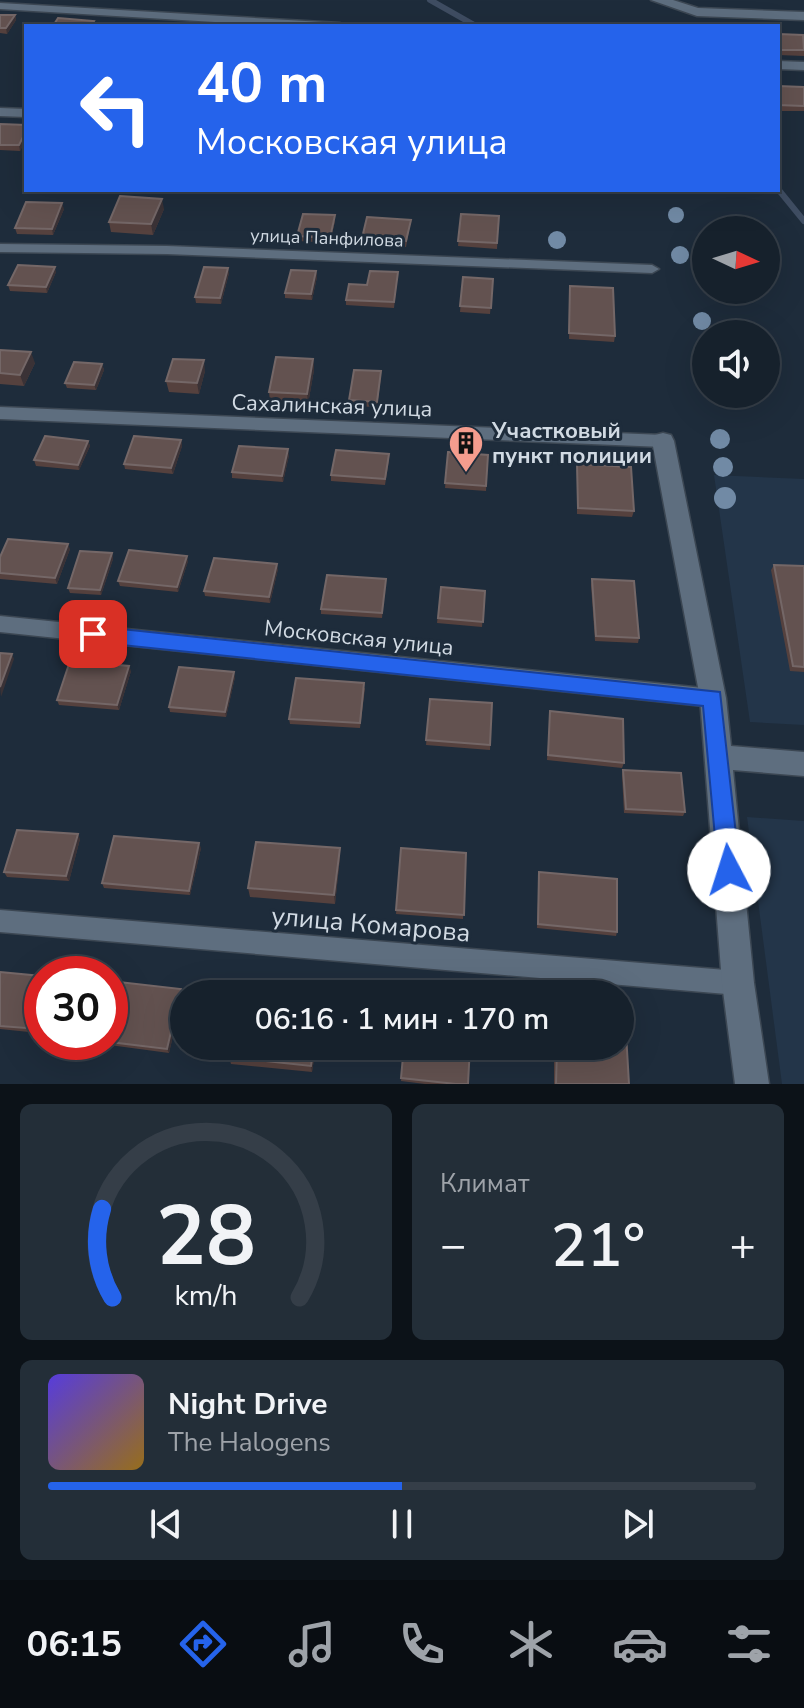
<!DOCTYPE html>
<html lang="ru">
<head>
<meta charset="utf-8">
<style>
	:root { --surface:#16212c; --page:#232e38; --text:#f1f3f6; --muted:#9ea3a9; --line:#353e48; --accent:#2563eb }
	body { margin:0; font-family:"Nunito Sans",sans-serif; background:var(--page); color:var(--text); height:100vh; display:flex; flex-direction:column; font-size:30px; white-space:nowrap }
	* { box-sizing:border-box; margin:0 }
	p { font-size:26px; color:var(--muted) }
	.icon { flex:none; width:44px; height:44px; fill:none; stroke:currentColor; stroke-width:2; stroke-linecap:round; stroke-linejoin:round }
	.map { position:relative; height:1084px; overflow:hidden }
	.sheet { display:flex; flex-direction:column; gap:20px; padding:20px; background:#0c1218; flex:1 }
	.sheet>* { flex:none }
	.guide { position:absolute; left:24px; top:24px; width:756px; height:168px; border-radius:0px; box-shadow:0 8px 32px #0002,0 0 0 2px var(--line); background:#2563eb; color:#fff; overflow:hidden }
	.needle { width:52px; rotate:94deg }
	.buttons { position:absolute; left:692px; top:216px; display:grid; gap:16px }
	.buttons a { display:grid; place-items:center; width:88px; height:88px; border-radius:50%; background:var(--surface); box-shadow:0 8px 32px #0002,0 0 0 2px var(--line); font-size:40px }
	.speed { position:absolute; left:24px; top:956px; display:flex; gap:16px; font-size:40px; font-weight:700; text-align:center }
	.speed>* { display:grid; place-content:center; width:104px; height:104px; border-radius:50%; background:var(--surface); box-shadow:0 8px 32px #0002,0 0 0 2px var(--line); line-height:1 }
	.speed .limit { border:12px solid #d22; background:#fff; color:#111 }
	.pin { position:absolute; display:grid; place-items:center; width:68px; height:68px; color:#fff; margin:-34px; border-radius:16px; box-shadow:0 4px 12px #0006 }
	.me { position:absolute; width:88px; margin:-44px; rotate:355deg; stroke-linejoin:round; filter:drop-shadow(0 0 6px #0008) }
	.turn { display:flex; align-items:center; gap:28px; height:168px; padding:0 40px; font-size:36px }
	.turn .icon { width:104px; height:104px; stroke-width:2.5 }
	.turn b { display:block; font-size:56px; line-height:68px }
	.big { font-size:60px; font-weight:600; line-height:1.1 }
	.sheet .tile { flex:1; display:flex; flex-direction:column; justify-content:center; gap:12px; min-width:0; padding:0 28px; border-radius:12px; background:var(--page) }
	.sheet .dial { align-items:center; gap:0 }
	.dial svg { height:208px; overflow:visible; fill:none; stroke:var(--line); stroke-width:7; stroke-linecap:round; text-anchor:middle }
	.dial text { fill:var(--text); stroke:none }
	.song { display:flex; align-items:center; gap:24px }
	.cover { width:96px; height:96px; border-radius:12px; background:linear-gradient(135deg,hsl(250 70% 55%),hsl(40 70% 35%)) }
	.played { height:8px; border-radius:4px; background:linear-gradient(90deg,var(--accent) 50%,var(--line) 50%) }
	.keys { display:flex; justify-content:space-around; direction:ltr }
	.heat { display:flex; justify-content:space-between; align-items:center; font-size:44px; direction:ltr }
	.sheet .tiles { flex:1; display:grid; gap:20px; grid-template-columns:1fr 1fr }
	.tile:last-child { grid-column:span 2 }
	.trip { position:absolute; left:170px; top:980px; width:464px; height:80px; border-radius:40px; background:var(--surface); box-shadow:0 8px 32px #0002,0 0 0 2px var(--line); font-weight:600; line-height:80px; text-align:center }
	.menu { display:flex; height:128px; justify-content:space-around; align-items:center; background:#090d12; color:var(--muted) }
	.menu .icon { width:56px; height:56px }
	.menu .current { color:var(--accent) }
	.menu b { font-size:36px; color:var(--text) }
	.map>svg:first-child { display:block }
	.built { fill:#233549 }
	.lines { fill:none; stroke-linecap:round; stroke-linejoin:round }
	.stream { stroke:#3f4d62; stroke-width:6 }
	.lane-casing { stroke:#3c4753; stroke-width:3 }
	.street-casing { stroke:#3c4753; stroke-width:3 }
	.lane { fill:#5e6e7f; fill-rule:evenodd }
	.street { fill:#5e6e7f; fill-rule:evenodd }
	.tree { fill:#718aa5 }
	.wall { fill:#55413e }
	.shaded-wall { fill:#3a3236 }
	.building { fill:#635250; stroke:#746767; stroke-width:2 }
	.route { fill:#2563eb; stroke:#184099; stroke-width:2 }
	.labels { text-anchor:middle; stroke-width:6; stroke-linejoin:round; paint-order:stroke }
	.far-street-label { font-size:18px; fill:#d1dae3; stroke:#1e2c3b }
	.street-label { font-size:22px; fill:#d1dae3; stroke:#1e2c3b }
	.poi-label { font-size:22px; font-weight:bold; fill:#d1dae3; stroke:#1e2c3b; text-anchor:start }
	.near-street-label { font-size:26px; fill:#d1dae3; stroke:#1e2c3b }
</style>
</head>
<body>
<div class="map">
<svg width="804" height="1084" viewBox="0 0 804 1084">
	<rect width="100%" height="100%" fill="#1e2c3b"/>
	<!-- built -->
	<path class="built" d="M714,475L804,479V725L750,722Z
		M747,817L804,821V1084H782Z"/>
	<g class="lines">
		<!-- stream -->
		<path class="stream" d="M430,0L476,26
			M778,189L804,221"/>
		<!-- lane casing -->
		<g class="lane-casing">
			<path id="lane" d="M0,3L340,23L346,26H283L0,9Z
				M778,61L804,62V70L778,69Z
				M0,108L26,109V117L0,116Z
				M0,244L167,246L652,265L659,269L652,273L167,254L0,252Z
				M0,407L663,435L671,441L663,447L0,419Z
				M0,616L713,689L720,692L723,698L720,704L713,707L0,632Z
				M0,910L738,971L746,975L750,983L746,991L738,995L0,932Z"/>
		</g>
		<!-- street casing -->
		<g class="street-casing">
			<path id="street" d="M651,0H673L698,8L804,12V20L697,16Z
				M663,433L671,435L674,441L726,698L731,746L804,752V776L733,770L754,983L769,1084H735L722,983L700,698L652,441L655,435Z"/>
		</g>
		<!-- lane -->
		<use href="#lane" class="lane"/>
		<!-- street -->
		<use href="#street" class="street"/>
	</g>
	<!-- trees -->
	<g class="tree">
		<circle cx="676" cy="215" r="8"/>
		<circle cx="557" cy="240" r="9"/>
		<circle cx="680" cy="255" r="9"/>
		<circle cx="702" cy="321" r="9"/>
		<circle cx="720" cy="439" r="10"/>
		<circle cx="723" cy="467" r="10"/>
		<circle cx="725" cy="498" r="11"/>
	</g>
	<!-- wall -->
	<path class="wall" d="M0,15H15L16,20L7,34L0,33Z
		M778,34L804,37V56L778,55Z
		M778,86L804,87V111H778Z
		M0,124L26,125V139L20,151L0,150Z
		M64,209L53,235L17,234L15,228Z
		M164,209L153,235L111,232L109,222Z
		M461,214L499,216L497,249L458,246Z
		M335,215V221L330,243L298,241L297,236Z
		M411,220L406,247L362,243V238Z
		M316,271L317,277L312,300L285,298V293Z
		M56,272L47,293L10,291L8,285Z
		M398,272L394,308L346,305V300L367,285Z
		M229,273L221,304L196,303L195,297Z
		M463,277L493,279L490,314L460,312Z
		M570,286L615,336L614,342L569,339Z
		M0,350L35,363L24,386L0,384Z
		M313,359L314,370L308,404L270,402L269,392Z
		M102,364L104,370L96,390L67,388L65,383Z
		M205,371L199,394L169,392L166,381Z
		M381,377L377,407L349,406V400Z
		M181,440L182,446L173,474L125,469L124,464Z
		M88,441L90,446L79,470L36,466L34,460Z
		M448,452L488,455L486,491L445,488Z
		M289,455L283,482L232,478V472Z
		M389,460L385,485L331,481V475Z
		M577,464L634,511L632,517L577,514Z
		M70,549L57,584L0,579V557Z
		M112,553L113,559L101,595L70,593L68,588Z
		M188,561L178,592L120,586L118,581Z
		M774,565L804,566V672L790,671L771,570Z
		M278,569L270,603L205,596L204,591Z
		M386,579L382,618L321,614V609Z
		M592,579L639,638L638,643L595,641L591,585Z
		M441,587L485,591L482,627L437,623Z
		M131,671L119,710L59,705L57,700Z
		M235,677L226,717L170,712L169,707Z
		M365,688L360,728L290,724L289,719Z
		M430,699L492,703L490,750L426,745Z
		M550,711L624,763L622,768L547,760Z
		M623,770L685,812L683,816L624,813L622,775Z
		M80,839L69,881L7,877L4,872Z
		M201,848L190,895L104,888L102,883Z
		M401,848L466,853L463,919L396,914Z
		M340,857L335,904L250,897L248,888Z
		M539,872L617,932L616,936L537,928Z
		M0,972L29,1032L0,1029Z
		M181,989L183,993L169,1053L87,1042H110Z
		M316,1046L312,1072L231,1064L229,1057Z
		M404,1046L468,1084H425L401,1081Z
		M554,1046H620L629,1084H554Z"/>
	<!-- shaded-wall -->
	<path class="shaded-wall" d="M15,15L16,20L7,34L6,28Z
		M26,131V139L20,151L19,145Z
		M162,199L164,209L153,235L151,224Z
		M62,203L64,209L53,235L52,229Z
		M335,215V221L330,243V238Z
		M55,267L56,272L47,293L46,287Z
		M228,268L229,273L221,304L220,298Z
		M316,271L317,277L312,300L311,294Z
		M31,352L35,363L24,386L20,375Z
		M313,359L314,370L308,404L307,394Z
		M204,360L205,371L199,394L197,383Z
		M102,364L104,370L96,390L94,385Z
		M181,440L182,446L173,474L171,468Z
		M88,441L90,446L79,470L78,465Z
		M288,449L289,455L283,482L282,476Z
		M68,544L70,549L57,584L55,578Z
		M112,553L113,559L101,595L100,590Z
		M187,556L188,561L178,592L177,587Z
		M277,564L278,569L270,603L269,597Z
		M12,654L14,659L1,697L0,687Z
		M129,666L131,671L119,710L117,705Z
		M234,672L235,677L226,717L225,712Z
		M78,834L80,839L69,881L66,876Z
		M199,843L201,848L190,895L189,891Z
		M340,848V857L335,904L334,895Z
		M41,976L42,985L29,1032L26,1028Z
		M181,989L183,993L169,1053L167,1049Z
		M314,1046H316L312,1072L311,1066Z"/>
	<!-- building -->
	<path class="building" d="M0,15H15L6,28H0Z
		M58,18L94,21L91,26H53Z
		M128,24L161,25L127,26Z
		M778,34L803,35L804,50H778Z
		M778,86L804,87V106L778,105Z
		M0,124L26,125V131L19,145H0Z
		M120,196L162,199L151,224L109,222Z
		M26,202L62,203L52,229L15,228Z
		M303,214L335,215L330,238L297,236Z
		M461,214L499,216L497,243L458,241Z
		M367,217L411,220L406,241L362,238Z
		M18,265L55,267L46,287L8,285Z
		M204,267L228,268L220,298L195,297Z
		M291,270L316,271L311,294L285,293Z
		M370,271L398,272L394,302L346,300L349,284L367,285Z
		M463,277L493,279L491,308L460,306Z
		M570,286L613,288L615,336L569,333Z
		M0,350L31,352L20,375L0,373Z
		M276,357L313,359L307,394L269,392Z
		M173,359L204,360L197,383L166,381Z
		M74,362L102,364L94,385L65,383Z
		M354,370L381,371L377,402L349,400Z
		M45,436L88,441L78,465L34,460Z
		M134,436L181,440L171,468L124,464Z
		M239,446L288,449L282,476L232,472Z
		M336,450L389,454L385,479L331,475Z
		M448,452L488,455L486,486L445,483Z
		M577,464L631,467L634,511L578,508Z
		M8,539L68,544L55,578L0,573V557Z
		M129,550L187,556L177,587L118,581Z
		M80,551L112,553L100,590L68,588Z
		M214,558L277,564L269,597L204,591Z
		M774,565L804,566V667L793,666Z
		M327,575L386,579L382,613L321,609Z
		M592,579L634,581L639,638L596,636Z
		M441,587L485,591L483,622L438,618Z
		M0,653L12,654L0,687Z
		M70,661L129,666L117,705L57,700Z
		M179,667L234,672L225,712L169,707Z
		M296,678L364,683L360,723L289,719Z
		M430,699L492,703L490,745L426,740Z
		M550,711L623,719L624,763L548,755Z
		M623,770L681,773L685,812L626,809Z
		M17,830L78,834L66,876L4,872Z
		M114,836L199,843L189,891L102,883Z
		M256,842L340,848L334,895L248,888Z
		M401,848L466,853L464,915L396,910Z
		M539,872L617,879V932L538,924Z
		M0,972L41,976L26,1028L0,1026Z
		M110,981L181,989L167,1049L110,1042Z
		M620,1033H626L629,1084H556L557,1046H620Z
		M231,1046H314L311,1066L229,1057Z
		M404,1046H470L468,1084H456L401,1078Z"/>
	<!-- route -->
	<path class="route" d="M93,626L720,692L740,870L737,878L729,881L721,878L718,870L703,706L93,642L86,640L83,634L86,628Z"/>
	<!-- icons -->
	<defs>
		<g id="building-pin" transform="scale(1.8)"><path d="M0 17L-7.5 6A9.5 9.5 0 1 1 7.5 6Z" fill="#f59d8e" stroke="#1e2c3b"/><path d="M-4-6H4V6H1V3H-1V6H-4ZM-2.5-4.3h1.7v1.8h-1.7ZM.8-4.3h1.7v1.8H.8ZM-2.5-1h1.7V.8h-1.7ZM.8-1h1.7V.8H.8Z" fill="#111"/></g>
	</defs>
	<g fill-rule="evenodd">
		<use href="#building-pin" x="466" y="443"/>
	</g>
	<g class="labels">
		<!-- far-street labels -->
		<g class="far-street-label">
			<text transform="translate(327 238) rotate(2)" y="6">улица Панфилова</text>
		</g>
		<!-- street labels -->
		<g class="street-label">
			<text transform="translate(332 405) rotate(2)" y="8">Сахалинская улица</text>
			<text transform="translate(359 637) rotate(6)" y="8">Московская улица</text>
		</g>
		<!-- poi labels -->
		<g class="poi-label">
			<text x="492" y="438">Участковый<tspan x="492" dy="25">пункт полиции</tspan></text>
		</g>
		<!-- near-street labels -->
		<g class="near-street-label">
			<text transform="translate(371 924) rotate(5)" y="9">улица Комарова</text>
		</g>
	</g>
</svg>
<div class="buttons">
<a><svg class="needle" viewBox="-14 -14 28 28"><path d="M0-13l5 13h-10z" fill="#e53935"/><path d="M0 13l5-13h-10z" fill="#9ea3a9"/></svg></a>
<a><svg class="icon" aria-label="sound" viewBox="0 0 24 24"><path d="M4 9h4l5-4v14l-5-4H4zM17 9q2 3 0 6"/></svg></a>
</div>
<div class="speed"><div class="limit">30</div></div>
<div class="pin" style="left:93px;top:634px;background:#d93025"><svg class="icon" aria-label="arrive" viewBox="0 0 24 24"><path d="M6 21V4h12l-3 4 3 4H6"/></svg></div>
<svg class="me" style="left:729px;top:870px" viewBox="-20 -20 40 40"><circle r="19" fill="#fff"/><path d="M0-13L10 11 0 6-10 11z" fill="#2563eb"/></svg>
<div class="trip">06:16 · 1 мин · 170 m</div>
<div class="guide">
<div class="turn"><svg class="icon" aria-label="left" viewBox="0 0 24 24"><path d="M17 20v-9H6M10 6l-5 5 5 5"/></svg><div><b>40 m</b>Московская улица</div></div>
</div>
</div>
<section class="sheet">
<div class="tiles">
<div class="tile dial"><svg viewBox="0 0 100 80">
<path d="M14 69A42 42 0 1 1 86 69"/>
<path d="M14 69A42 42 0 0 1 10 35" stroke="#2563eb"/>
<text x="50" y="56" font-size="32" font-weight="700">28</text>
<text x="50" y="72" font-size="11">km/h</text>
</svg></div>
<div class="tile"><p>Климат</p>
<div class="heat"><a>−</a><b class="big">21°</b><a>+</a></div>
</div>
<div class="tile">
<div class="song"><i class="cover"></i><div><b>Night Drive</b><p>The Halogens</p></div></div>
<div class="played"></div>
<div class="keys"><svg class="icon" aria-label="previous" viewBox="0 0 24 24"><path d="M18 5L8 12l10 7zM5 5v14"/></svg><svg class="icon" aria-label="pause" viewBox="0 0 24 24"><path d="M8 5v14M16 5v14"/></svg><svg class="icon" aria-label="next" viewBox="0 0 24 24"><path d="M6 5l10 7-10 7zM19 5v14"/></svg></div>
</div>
</div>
</section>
<nav class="menu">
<b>06:15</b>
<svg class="icon current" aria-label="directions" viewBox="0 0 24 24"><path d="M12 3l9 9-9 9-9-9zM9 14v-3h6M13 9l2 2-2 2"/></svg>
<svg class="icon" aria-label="music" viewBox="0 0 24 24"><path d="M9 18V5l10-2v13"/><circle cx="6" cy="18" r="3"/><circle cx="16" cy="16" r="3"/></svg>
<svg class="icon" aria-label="phone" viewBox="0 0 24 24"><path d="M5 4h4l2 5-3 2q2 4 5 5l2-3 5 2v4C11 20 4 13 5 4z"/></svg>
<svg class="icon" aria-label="climate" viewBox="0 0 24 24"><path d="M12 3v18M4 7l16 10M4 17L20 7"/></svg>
<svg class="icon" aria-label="car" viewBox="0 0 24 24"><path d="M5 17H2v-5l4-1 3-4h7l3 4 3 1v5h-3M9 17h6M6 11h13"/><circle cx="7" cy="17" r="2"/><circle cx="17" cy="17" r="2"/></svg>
<svg class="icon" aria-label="filters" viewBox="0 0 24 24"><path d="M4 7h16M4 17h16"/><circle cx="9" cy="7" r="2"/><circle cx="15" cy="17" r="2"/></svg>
</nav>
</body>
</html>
